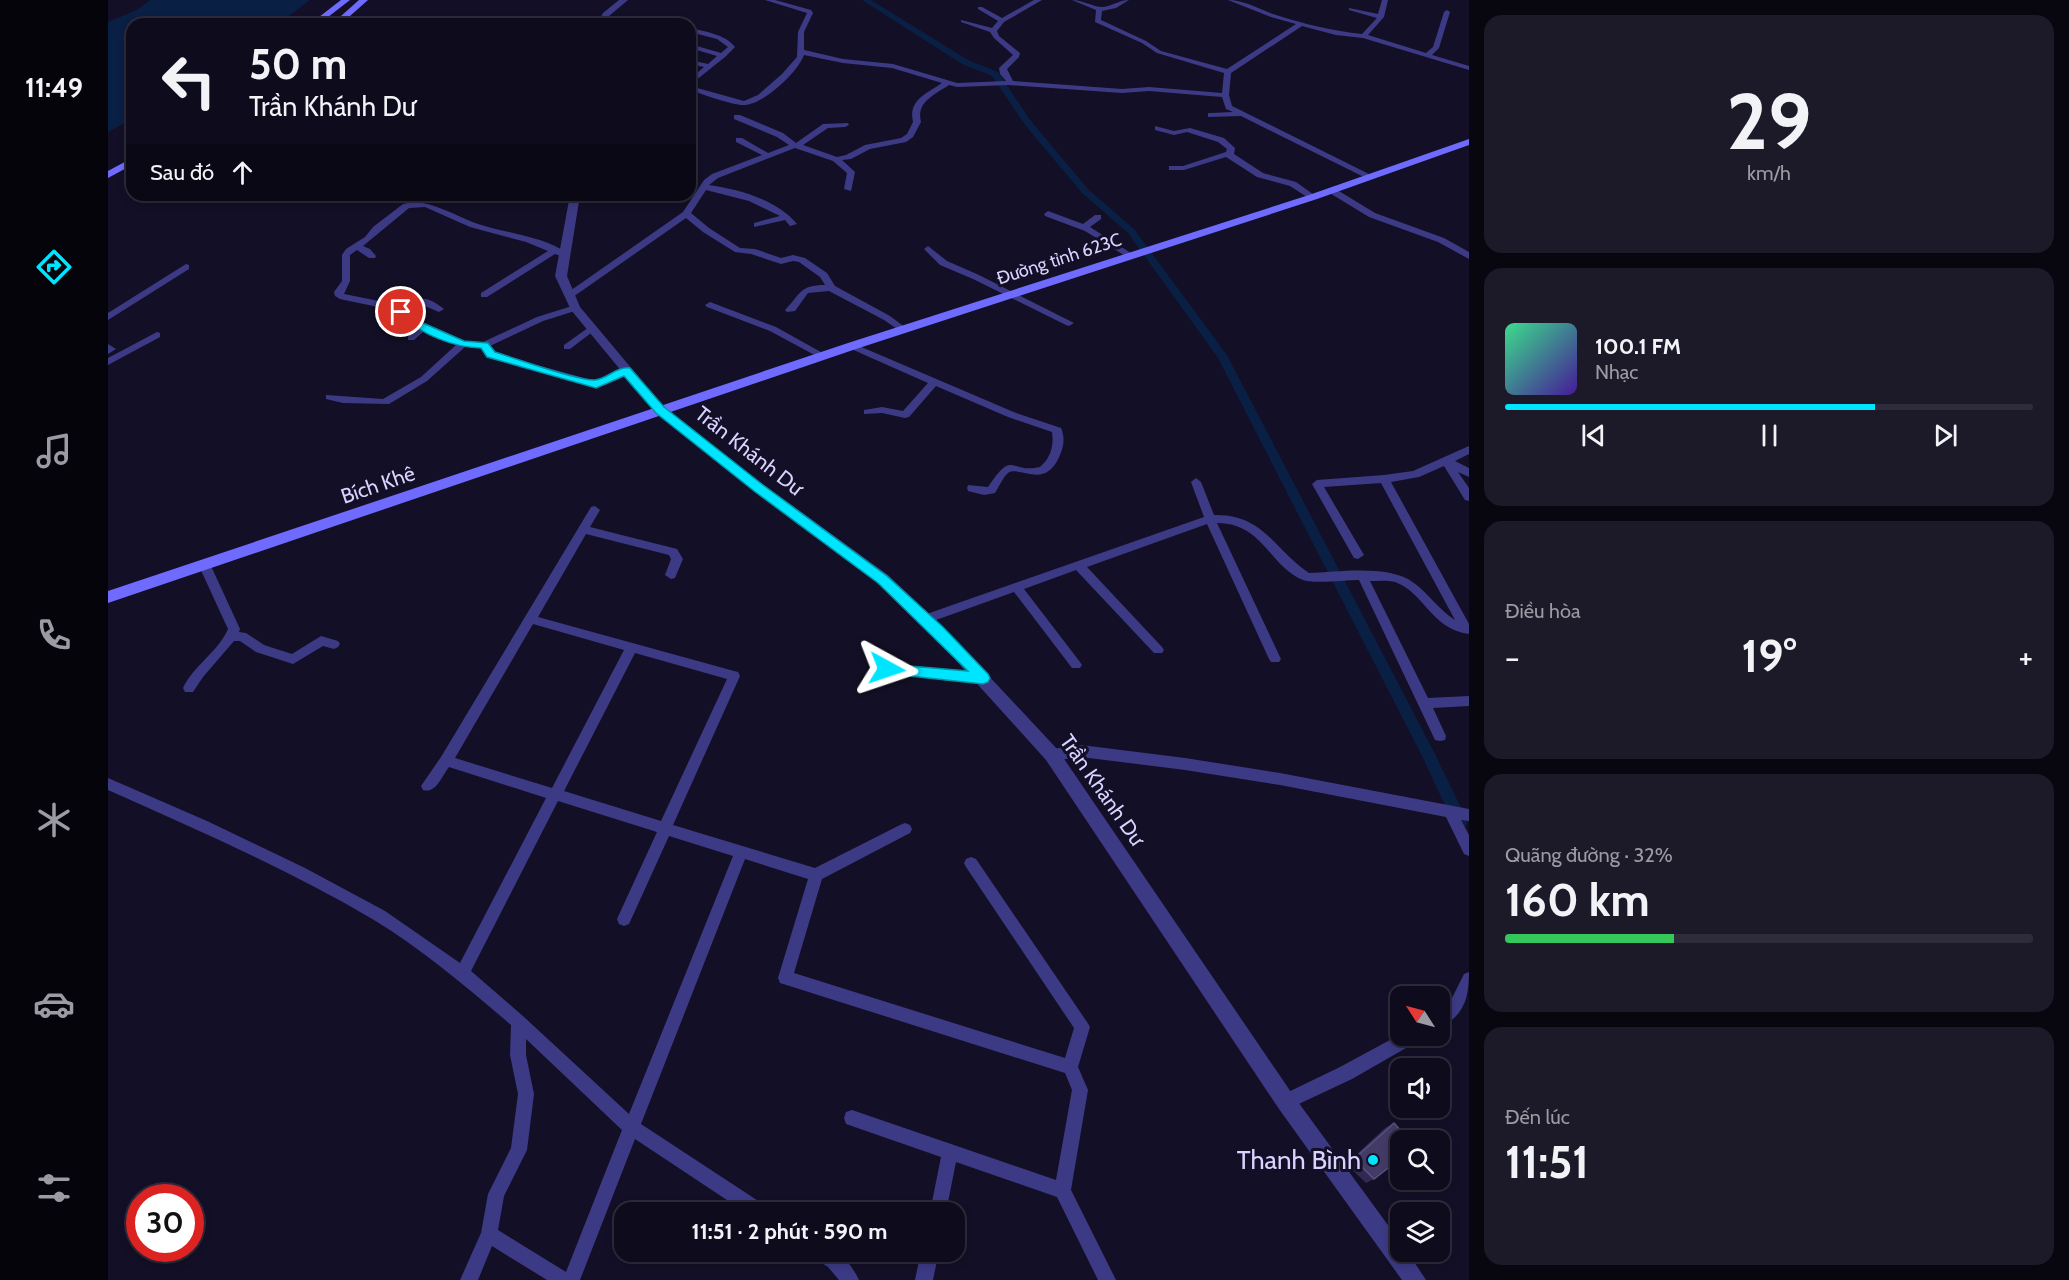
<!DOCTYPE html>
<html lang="vi">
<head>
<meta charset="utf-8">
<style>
	:root { --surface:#0e0b1c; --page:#1c1929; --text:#f1f3f6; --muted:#9b9ba3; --line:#2e2b3b; --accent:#00e5ff }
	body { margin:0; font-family:Cabin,sans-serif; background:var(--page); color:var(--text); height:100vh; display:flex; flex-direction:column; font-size:22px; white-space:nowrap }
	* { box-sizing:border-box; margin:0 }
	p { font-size:20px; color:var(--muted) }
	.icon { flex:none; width:33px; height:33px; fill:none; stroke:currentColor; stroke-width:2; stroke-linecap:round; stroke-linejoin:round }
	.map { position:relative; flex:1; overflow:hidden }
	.drawer { display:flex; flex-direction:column; gap:15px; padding:15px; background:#08060f; width:600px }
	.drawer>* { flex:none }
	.banner { position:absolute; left:18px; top:18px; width:570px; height:183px; border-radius:18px; box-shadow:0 3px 9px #0003,0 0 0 2px var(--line); background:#0e0b1c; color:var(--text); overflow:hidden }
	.needle { width:39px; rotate:306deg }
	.controls { position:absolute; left:1282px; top:986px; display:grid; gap:12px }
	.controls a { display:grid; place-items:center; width:60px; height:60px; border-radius:12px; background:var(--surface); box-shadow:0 3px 9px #0003,0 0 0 2px var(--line); font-size:30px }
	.speed { position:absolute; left:18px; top:1184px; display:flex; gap:12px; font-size:30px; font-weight:700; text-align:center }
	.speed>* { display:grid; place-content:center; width:78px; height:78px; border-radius:50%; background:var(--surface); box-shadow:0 3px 9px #0003,0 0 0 2px var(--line); line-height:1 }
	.speed .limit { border:9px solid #d22; background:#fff; color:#111 }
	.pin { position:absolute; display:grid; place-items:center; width:51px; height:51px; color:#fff; margin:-26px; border:3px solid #fff; border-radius:50%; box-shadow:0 2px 6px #0007 }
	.me { position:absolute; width:66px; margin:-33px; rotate:95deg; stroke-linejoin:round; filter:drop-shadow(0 0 4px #0008) }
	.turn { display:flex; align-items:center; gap:21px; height:126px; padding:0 24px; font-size:27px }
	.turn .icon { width:78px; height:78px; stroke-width:2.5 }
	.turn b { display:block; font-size:42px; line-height:51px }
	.then { display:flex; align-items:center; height:57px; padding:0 24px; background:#0003; gap:12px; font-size:22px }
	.big { font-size:45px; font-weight:800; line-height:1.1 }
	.drawer .widget { flex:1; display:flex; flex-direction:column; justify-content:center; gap:9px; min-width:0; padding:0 21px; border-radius:18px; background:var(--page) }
	.drawer .dial { align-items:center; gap:0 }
	.dial b { font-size:78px; line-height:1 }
	.song { display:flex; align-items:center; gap:18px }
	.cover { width:72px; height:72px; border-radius:9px; background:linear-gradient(135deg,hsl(150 70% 55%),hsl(260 70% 35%)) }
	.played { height:6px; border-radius:3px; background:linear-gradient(90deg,var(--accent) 70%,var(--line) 70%) }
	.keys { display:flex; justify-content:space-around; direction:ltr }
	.heat { display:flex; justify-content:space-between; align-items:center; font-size:33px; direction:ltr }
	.charge { height:9px; border-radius:4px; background:linear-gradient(90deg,#34c759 32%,var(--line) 0) }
	.trip { position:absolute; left:506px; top:1202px; width:351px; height:60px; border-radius:18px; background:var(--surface); box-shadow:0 3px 9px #0003,0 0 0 2px var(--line); font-weight:800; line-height:60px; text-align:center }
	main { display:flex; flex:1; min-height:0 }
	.dock { display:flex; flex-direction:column; width:108px; justify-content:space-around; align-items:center; background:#06040b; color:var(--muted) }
	.dock .icon { width:42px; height:42px }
	.dock .on { color:var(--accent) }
	.dock b { font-size:27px; color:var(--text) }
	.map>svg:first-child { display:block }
	.water { fill:#0a1f44 }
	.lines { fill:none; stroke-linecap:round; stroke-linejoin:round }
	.canal { fill:#0a1f44; fill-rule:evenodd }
	.minor { fill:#3d3a85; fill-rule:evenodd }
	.tertiary { fill:#3d3a85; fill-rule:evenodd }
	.secondary { fill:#6f6bff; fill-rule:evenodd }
	.wall { fill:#312854 }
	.building { fill:#433a66; stroke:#5a527e; stroke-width:1.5 }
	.route { fill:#00e5ff; stroke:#0095a6; stroke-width:1.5 }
	.poi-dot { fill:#00e5ff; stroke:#130f26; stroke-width:2 }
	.labels { text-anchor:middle; stroke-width:6; stroke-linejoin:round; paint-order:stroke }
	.far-street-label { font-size:18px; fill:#d9d4ff; stroke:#130f26 }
	.street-label { font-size:21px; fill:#d9d4ff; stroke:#130f26 }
	.near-poi-label { font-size:26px; fill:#d9d4ff; stroke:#130f26; text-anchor:end }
</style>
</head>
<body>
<main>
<nav class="dock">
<b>11:49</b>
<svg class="icon on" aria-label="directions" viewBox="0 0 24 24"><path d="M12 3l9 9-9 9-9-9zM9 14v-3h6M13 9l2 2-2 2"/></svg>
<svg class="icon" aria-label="music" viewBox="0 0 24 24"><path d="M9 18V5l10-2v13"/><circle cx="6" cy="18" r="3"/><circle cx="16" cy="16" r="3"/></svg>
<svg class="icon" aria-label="phone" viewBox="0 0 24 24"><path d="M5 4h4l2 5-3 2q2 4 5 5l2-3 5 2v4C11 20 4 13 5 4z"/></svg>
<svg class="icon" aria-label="climate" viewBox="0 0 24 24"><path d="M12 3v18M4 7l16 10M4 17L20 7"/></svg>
<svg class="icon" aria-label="car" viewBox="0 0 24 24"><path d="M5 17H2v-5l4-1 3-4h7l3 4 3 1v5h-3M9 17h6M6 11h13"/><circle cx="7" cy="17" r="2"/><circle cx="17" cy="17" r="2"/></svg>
<svg class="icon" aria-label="filters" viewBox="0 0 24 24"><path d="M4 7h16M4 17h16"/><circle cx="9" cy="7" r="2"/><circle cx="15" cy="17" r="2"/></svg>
</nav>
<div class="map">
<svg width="1361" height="1280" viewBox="0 0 1361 1280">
	<rect width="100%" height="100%" fill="#130f26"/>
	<!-- water -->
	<path class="water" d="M42,0H202L170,24H24V119L0,132V22L29,10Z"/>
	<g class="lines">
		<!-- canal -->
		<path class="canal" d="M754,0H763L860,60L890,72L923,121L980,189L1026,229L1119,355L1326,752L1360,822L1357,827L1352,829L1347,827L1315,758L1110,358L1020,233L974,193L917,125L884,76L854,64Z"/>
		<!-- minor -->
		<path class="minor" d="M657,0H667L703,10L705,13L696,32V50L735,59L785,64L849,83L898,81L892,74L891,68L905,55L886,38L882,32L853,22V20L884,28L890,21L870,9V7H874L894,18L926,0H934L896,22L889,31L891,36L912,53L911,57L899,69L905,81L1014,89L1041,87L1114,93L1116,73L1049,53L1034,43L987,22L988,10L964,0C974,0 983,6 993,7C1003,7 1011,0 1021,0L1008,8L994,11L993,20L1038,41L1053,51L1119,69L1188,24L1163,17L1120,0C1137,0 1152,10 1168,15C1196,24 1225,31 1254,34L1269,18L1241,10V8L1270,14L1274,0H1280L1276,17L1260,35L1318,53L1325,47L1336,12L1339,10L1342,12L1331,48L1324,55L1361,66V70L1255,38L1228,35L1194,26L1123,73L1121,95L1124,106L1263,175L1264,177L1260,179L1133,116L1100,117V113H1103L1125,112L1118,109L1114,97L1041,91L1014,93L901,85L849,87L841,85C826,95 808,102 813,122L805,137L798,142L762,149L743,159L734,160L747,172L743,191L736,189L739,173L725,161L687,148L610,178L601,185C630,189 670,200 689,224L682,226L677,220L646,227V223L672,216L641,201L598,190L583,213L601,228L632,248L647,249L673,258L685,255L697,258L719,273L727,286L782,316L798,328L800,330L795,333L776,320L721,291L700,293L687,311L679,312L677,310C693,294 691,285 717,285L712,277L691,262L685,261L673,264L643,254L627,252L595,232L578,218L465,297H459V293L575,212L596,180L604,174L654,155L628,142V138H634L660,153L681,145L669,137L626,119V115H632L675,133L688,143L715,124L740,123L741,125L737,127L720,128L695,145L729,157L738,155L757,145L793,138L799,134L805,122C800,100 818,94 834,83L784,68L735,63L696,55C690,72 656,104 637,105C626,106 594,94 582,90V86L636,101L650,95L674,74L689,57L690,32L699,13Z
			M557,21L564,23L565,24H554Z
			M582,28C598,32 617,34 627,47L617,57L582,85V79L596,67L582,64V60L600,64L609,56L582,48V44L613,53L620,47L609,39L582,32Z
			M1047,126L1066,131L1082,128L1116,138L1127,148L1126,154L1155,173L1188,182L1209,197L1202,199L1182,186L1149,177L1118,157L1076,170H1061V166H1075L1118,152L1119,149L1110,142L1079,132L1066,135L1047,130Z
			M582,135L588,139V143L582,142Z
			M1220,188H1226L1267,213L1336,238L1361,252V259L1330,242L1261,217L1220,192Z
			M305,202C328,203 346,215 367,223C395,233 437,236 460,254L456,257L447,254L379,297H373V293L440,251L418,242L362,227L317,207L301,208L255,246L262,249L268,256L267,258H261L249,250L242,255V281L236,294L296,306C313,296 319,296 336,309L331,312L312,304L299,312L314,324H319L320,326L356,341L375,342L429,317L464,306H470V310L435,321L382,346L386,353L487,381L518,368L521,369V373L488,387L380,357L373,348L357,347L319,381L281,404L235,403L218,399V395L275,399L313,377L348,345L316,331L306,340H300V336L308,328L290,314L289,311L232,299L227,296L226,292L234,281V255L238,249L257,237L265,227L295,204Z
			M940,211L975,224L987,215H993V219L982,227L1026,255L1019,257L977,231L937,216L936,214Z
			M820,246L839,261L871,275L966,323L961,326L958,325L865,279L832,265L816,249Z
			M78,264L81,265V269L0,320V313Z
			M602,302L668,327L720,356L718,358H712L662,331L599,307L597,305Z
			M484,325L487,326V330L462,349H456V345Z
			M49,332L52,333V337L0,365V358Z
			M744,343L908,413L953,428C957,437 956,446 952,455C937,491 913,465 900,473C895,477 891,487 887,493L876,495L860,491L859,488L860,485L880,487C906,448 901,474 932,467C943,458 946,445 944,432L900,417L828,386L801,417L797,418L774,413L756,414V410L774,407L795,411L820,383L741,348L739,346Z
			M0,344L8,349L0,354Z
			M1361,446V454L1347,461L1361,468V477L1350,472L1361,488V501L1357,500L1336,466L1311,477L1283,482L1361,624V634C1323,629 1316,592 1287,582C1279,580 1270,581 1262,581L1320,698L1361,696V706L1325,708L1338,736L1337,740L1332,741L1327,740L1251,580C1239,580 1205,584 1195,580C1161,566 1155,523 1109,523L1173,659L1171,662H1163L1161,659L1099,524L979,567L1054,647L1056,650L1054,653H1046L968,570L916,589L972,662L974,665L972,668H964L906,592L817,624L813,622L811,619L813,616L1096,517L1083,482L1088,478L1093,482L1106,515C1156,514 1165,549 1201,573C1231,572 1282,564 1306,583C1321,594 1331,610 1347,620L1273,483L1216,487L1256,555L1250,559L1246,558L1204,484L1209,480L1276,475L1305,471Z
			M487,506L492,510L482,527L569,549L575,559L567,578L563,579L557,575L563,559L561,555L478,534L430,617L626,671L630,672L632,676L565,825L707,868L792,825L797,823L802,825L804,829L802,833L714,879L686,973L957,1058L966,1028L858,867L856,863L858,859L863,857L868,859L979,1022L982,1027L970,1067L980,1090L963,1190L1008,1280H990L949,1197L848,1162L838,1212H822L833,1157L738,1124L736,1118L738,1112L744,1110L948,1180L964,1090L957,1073L672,983L670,978L700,879L637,859L533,1124L658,1206L660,1212H637L527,1139L472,1280H439L384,1246L370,1280H352L373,1233L380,1194L403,1148L410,1094L402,1055L403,1025C360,988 315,950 266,920C181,870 90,830 0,790V778L99,821L197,868L277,911L352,963L438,798L341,767C334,776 328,794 315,790L313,786L333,757L483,507ZM425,624L516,650L444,788L347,758ZM527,653L619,679L553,821L456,791ZM450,801L549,832L509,919L511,924L516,926L521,924L561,836L625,856L521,1114L416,1017L363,971ZM418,1039L514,1130L458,1272L390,1230L396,1196L419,1150L426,1094L418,1055Z
			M97,562L103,566L132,629L131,632L138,633L156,645L184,654L213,636L230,641L232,644L230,647L226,649L215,646L185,664L148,652L132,641H126L95,677L85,692H77L75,688C86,665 110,652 120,629L91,566Z
			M779,664L875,673L879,674L881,678L879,682L875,683L779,674L775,672L773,669L775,666Z
			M973,745L1077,758L1172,773L1361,809V821L1353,820L1361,835V856L1356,854L1338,817L1172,785L1077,770L973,757L944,761L939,759L938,755L939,751L944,749Z
			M1361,972C1361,996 1357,1016 1332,1027V1009L1343,1000L1356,974Z
			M1293,1034L1315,1035L1312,1040L1244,1079L1178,1110L1172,1108L1170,1102L1172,1096L1232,1067Z
			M702,1251C710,1251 721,1249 728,1252C737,1256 747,1271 751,1280H731L720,1267L705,1257Z
			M813,1251H831L825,1280H807Z"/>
		<!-- tertiary -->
		<path class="tertiary" d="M511,0H520L501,16L497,24H489L495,13Z
			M462,195H472L459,276L472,307L556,407L656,485L780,575L835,627L950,750L1185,1095L1293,1243V1251H1299L1318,1280H1294L1171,1109L938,760L825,635L770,583L646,491L548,413L463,310L447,276Z"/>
		<!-- secondary -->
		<path class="secondary" d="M233,0H242L211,24H202Z
			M251,0H260L233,24H224Z
			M1361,139V145L1209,199L748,349L0,603V591L740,343L1201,195Z
			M24,158V165L0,178V171Z"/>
	</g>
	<!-- wall -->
	<path class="wall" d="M1286,1123L1266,1179L1258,1183L1238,1164L1277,1128Z"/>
	<!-- building -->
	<path class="building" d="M1286,1123L1301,1140H1293V1158L1266,1179L1246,1159Z"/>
	<!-- route -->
	<path class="route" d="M289,309H296L315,323L356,341L380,343L387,352C407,358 469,381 487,380C499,379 509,366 522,368L556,407L655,485L779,576L835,627L880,674L882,678L880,682L875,684L774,673L772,669L774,665L779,664L860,671L770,583L646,491L548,413L516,376L488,388L379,357L373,348C342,347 313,333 289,314Z"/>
	<!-- markers -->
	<circle class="poi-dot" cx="1265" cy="1160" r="6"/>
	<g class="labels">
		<!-- far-street labels -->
		<g class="far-street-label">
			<text transform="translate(951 259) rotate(-18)" y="6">Đường tỉnh 623C</text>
		</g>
		<!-- street labels -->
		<g class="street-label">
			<text transform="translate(641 451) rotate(38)" y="7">Trần Khánh Dư</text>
			<text transform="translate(270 485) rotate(-19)" y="7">Bích Khê</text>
			<text transform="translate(994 790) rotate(55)" y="7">Trần Khánh Dư</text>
		</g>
		<!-- near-poi labels -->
		<g class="near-poi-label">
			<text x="1253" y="1169">Thanh Bình</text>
		</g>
	</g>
</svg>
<div class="controls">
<a><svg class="needle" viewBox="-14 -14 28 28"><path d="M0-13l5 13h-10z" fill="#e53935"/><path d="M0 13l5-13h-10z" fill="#9b9ba3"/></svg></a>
<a><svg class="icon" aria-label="sound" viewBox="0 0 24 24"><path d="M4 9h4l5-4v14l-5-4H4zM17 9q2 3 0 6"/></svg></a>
<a><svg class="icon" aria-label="search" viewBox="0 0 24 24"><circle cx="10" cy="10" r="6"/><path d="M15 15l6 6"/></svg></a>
<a><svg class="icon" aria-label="layers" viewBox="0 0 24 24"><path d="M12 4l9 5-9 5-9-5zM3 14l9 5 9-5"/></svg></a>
</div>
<div class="speed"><div class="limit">30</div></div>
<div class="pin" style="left:293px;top:312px;background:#d93025"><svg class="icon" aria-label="arrive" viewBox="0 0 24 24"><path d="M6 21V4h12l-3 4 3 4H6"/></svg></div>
<svg class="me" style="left:779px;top:669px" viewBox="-20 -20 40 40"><path d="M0-17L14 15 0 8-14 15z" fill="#00e5ff" stroke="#fff" stroke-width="4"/></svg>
<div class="trip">11:51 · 2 phút · 590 m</div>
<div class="banner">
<div class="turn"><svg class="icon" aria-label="left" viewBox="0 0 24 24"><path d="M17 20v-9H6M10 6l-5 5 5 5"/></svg><div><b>50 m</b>Trần Khánh Dư</div></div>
<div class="then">Sau đó<svg class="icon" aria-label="ahead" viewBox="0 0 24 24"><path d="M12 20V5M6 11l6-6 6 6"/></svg></div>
</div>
</div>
<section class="drawer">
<div class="widget dial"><b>29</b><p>km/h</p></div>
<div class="widget">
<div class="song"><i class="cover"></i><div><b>100.1 FM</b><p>Nhạc</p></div></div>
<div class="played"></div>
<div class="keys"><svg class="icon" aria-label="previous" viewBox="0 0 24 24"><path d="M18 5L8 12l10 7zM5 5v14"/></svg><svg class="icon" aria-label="pause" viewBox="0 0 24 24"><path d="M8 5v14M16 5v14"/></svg><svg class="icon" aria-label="next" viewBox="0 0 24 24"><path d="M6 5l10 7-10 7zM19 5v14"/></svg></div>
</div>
<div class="widget"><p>Điều hòa</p>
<div class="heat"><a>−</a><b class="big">19°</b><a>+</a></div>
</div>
<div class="widget"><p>Quãng đường · 32%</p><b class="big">160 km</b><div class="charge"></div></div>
<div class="widget"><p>Đến lúc</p><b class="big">11:51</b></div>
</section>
</main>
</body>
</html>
